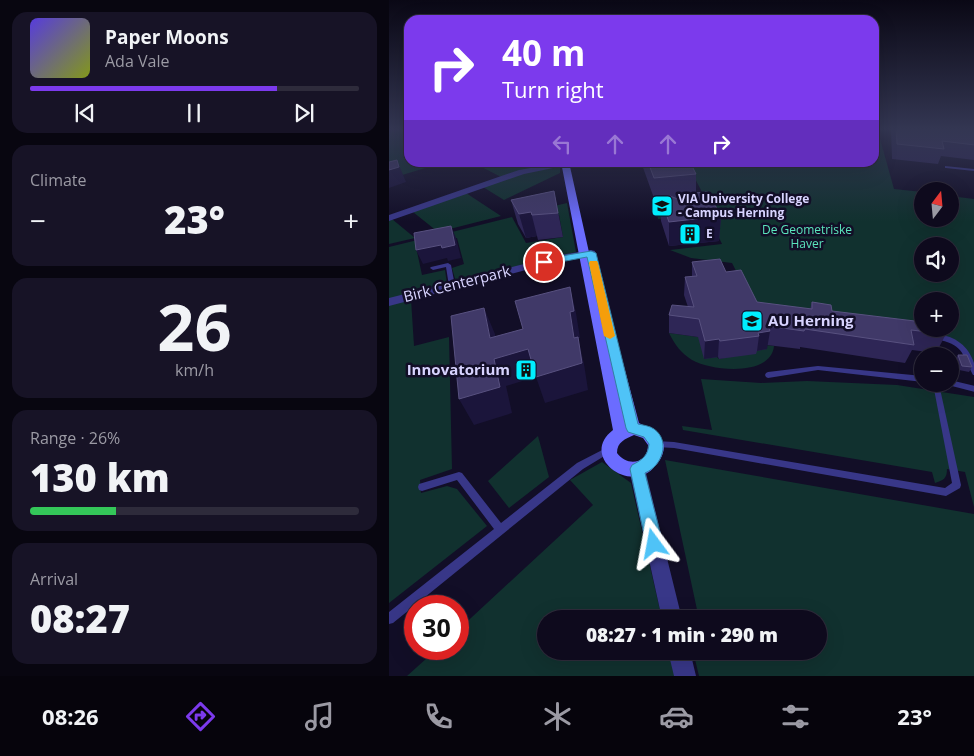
<!DOCTYPE html>
<html lang="en">
<head>
<meta charset="utf-8">
<style>
	:root { --surface:#0e0a1d; --page:#171326; --text:#f1f3f6; --muted:#9b9aa4; --line:#2e2b3b; --accent:#7c3aed }
	body { margin:0; font-family:"Open Sans",sans-serif; background:var(--page); color:var(--text); height:100vh; display:flex; flex-direction:column; font-size:19px; white-space:nowrap }
	* { box-sizing:border-box; margin:0 }
	p { font-size:16px; color:var(--muted) }
	.icon { flex:none; width:28px; height:28px; fill:none; stroke:currentColor; stroke-width:2; stroke-linecap:round; stroke-linejoin:round }
	.map { position:relative; flex:1; overflow:hidden }
	.panel { display:flex; flex-direction:column; gap:12px; padding:12px; background:#080610; width:389px }
	.panel>* { flex:none }
	.hud { position:absolute; left:15px; top:15px; width:475px; height:152px; border-radius:15px; box-shadow:0 5px 20px #0002,0 0 0 1px var(--line); background:#7c3aed; color:#fff; overflow:hidden }
	.needle { width:32px; rotate:16deg }
	.tools { position:absolute; left:525px; top:182px; display:grid; gap:10px }
	.tools a { display:grid; place-items:center; width:45px; height:45px; border-radius:50%; background:var(--surface); box-shadow:0 5px 20px #0002,0 0 0 1px var(--line); font-size:25px }
	.speed { position:absolute; left:15px; top:595px; display:flex; gap:10px; font-size:25px; font-weight:700; text-align:center }
	.speed>* { display:grid; place-content:center; width:65px; height:65px; border-radius:50%; background:var(--surface); box-shadow:0 5px 20px #0002,0 0 0 1px var(--line); line-height:1 }
	.speed .limit { border:8px solid #d22; background:#fff; color:#111 }
	.pin { position:absolute; display:grid; place-items:center; width:42px; height:42px; color:#fff; margin:-21px; border:2px solid #fff; border-radius:50%; box-shadow:0 1px 5px #0007 }
	.me { position:absolute; width:55px; margin:-28px; rotate:347deg; stroke-linejoin:round; filter:drop-shadow(0 0 4px #0008) }
	.turn { display:flex; align-items:center; gap:18px; height:105px; padding:0 15px; font-size:22px }
	.turn .icon { width:65px; height:65px; stroke-width:2.5 }
	.turn b { display:block; font-size:35px; line-height:42px }
	.lanes { display:flex; align-items:center; height:48px; padding:0 15px; background:#0003; justify-content:center; gap:25px; direction:ltr }
	.lanes .off { opacity:.35 }
	.big { font-size:38px; font-weight:800; line-height:1.1 }
	.panel .tile { flex:1; display:flex; flex-direction:column; justify-content:center; gap:8px; min-width:0; padding:0 18px; border-radius:15px; background:var(--page) }
	.panel .dial { align-items:center; gap:0 }
	.dial b { font-size:65px; line-height:1 }
	.song { display:flex; align-items:center; gap:15px }
	.cover { width:60px; height:60px; border-radius:8px; background:linear-gradient(135deg,hsl(250 70% 55%),hsl(70 70% 35%)) }
	.played { height:5px; border-radius:2px; background:linear-gradient(90deg,var(--accent) 75%,var(--line) 75%) }
	.keys { display:flex; justify-content:space-around; direction:ltr }
	.heat { display:flex; justify-content:space-between; align-items:center; font-size:28px; direction:ltr }
	.charge { height:8px; border-radius:4px; background:linear-gradient(90deg,#34c759 26%,var(--line) 0) }
	.trip { position:absolute; left:148px; top:610px; width:290px; height:50px; border-radius:25px; background:var(--surface); box-shadow:0 5px 20px #0002,0 0 0 1px var(--line); font-weight:800; line-height:50px; text-align:center }
	.tabs { display:flex; height:80px; justify-content:space-around; align-items:center; background:#06040c; color:var(--muted) }
	.tabs .icon { width:35px; height:35px }
	.tabs .on { color:var(--accent) }
	.tabs b { font-size:22px; color:var(--text) }
	main { display:flex; flex:1; min-height:0 }
	.map>svg:first-child { display:block }
	.green { fill:#11312f; fill-rule:evenodd }
	.lines { fill:none; stroke-linecap:round; stroke-linejoin:round }
	.lane { fill:#383788; fill-rule:evenodd }
	.street { fill:#383788; fill-rule:evenodd }
	.secondary { fill:#6b6cff; fill-rule:evenodd }
	.wall { fill:#2e2656; fill-rule:evenodd }
	.shaded-wall { fill:#1b153b }
	.building { fill:#403968; stroke:#585180 }
	.route { fill:#4fc3f7; stroke:#337fa1 }
	.slow { fill:#f59e0b }
	.labels { text-anchor:middle; stroke-width:5; stroke-linejoin:round; paint-order:stroke }
	.far-poi-label { font-size:12px; font-weight:bold; fill:#d8d4ff; stroke:#120e27; text-anchor:start }
	.far-park-label { font-size:12px; fill:#5be5bd; stroke:#120e27 }
	.street-label { font-size:15px; fill:#d8d4ff; stroke:#120e27 }
	.poi-label { font-size:15px; font-weight:bold; fill:#d8d4ff; stroke:#120e27; text-anchor:start }
</style>
</head>
<body>
<main>
<section class="panel">
<div class="tile">
<div class="song"><i class="cover"></i><div><b>Paper Moons</b><p>Ada Vale</p></div></div>
<div class="played"></div>
<div class="keys"><svg class="icon" aria-label="previous" viewBox="0 0 24 24"><path d="M18 5L8 12l10 7zM5 5v14"/></svg><svg class="icon" aria-label="pause" viewBox="0 0 24 24"><path d="M8 5v14M16 5v14"/></svg><svg class="icon" aria-label="next" viewBox="0 0 24 24"><path d="M6 5l10 7-10 7zM19 5v14"/></svg></div>
</div>
<div class="tile"><p>Climate</p>
<div class="heat"><a>−</a><b class="big">23°</b><a>+</a></div>
</div>
<div class="tile dial"><b>26</b><p>km/h</p></div>
<div class="tile"><p>Range · 26%</p><b class="big">130 km</b><div class="charge"></div></div>
<div class="tile"><p>Arrival</p><b class="big">08:27</b></div>
</section>
<div class="map">
<svg width="586" height="676" viewBox="0 0 586 676">
	<rect width="100%" height="100%" fill="#120e27"/>
	<!-- green -->
	<path class="green" d="M12,128H20V162L53,163L0,179V132Z
		M485,128H488L505,189L534,192V219H561V196L585,199V372L573,346L551,333L367,310L343,263L302,258L281,250L333,244L319,215L269,219L266,202L315,196L298,163L485,162ZM534,246H561V274H534ZM534,301H561V329H534Z
		M170,162L112,177L85,163Z
		M171,167V173L115,200L94,187L135,173Z
		M77,193L112,216L49,232L24,212Z
		M178,203L187,252L67,282L63,268L75,264L68,238L58,240L51,235L123,217L137,243L174,237L170,215L131,214Z
		M3,219L26,238L0,244V220Z
		M45,236L27,247L33,275L56,270L58,284L0,299V247Z
		M22,299L25,346L60,337L63,469L31,480L32,493L58,486L68,489L98,526L0,603V305Z
		M280,333L309,337L330,359L366,351L376,345L385,346C382,377 322,371 303,360C292,353 286,345 280,333Z
		M312,379L372,383L418,381L508,385L585,397V507L576,472L558,469C558,479 554,480 546,483L543,472L294,430L293,426L323,430Z
		M149,436L160,477L120,508L99,481Z
		M276,460L585,514V676H310L304,651H429V619H310Z
		M213,462L242,483L273,619H156V651H280L286,676H18L48,649H69V630L204,505L181,480Z"/>
	<g class="lines">
		<!-- lane -->
		<path class="lane" d="M0,128H6L0,130Z
			M556,166L586,169V171L557,168H556Z
			M59,263L62,265L66,286L63,288L60,286L57,267L44,270L41,268L42,267Z
			M547,335C564,334 580,346 585,363C586,367 586,371 586,375H584C572,351 574,345 547,339L546,337Z
			M429,366L534,376V382L429,370L379,378L377,377L376,375L377,373L379,372Z
			M561,380L586,386V392L559,385L558,384H561Z
			M544,384H550L572,485L571,488L557,496L285,448L267,447L264,446L263,444L264,442L267,441L285,442L556,488L563,483Z
			M219,447L222,448L223,450L222,452L194,469L4,623L0,624V612L105,529L68,480L33,491L30,490L29,487L30,484L70,472L73,473L112,523L188,463Z"/>
		<!-- street -->
		<path class="street" d="M176,162L184,164L135,174L0,221V215L130,170Z
			M202,250L206,251V255L171,261L0,306V298L171,255Z
			M248,462L254,464L256,469L293,619H273L240,469L242,464Z
			M279,651H301L307,676H285Z"/>
		<!-- secondary -->
		<path class="secondary" d="M172,162H180L213,311H219L221,314L250,423L268,432L275,445C275,453 272,460 266,466C243,496 189,457 224,430ZM245,435L254,438L259,445C259,464 238,467 228,453C228,442 236,439 245,435Z"/>
	</g>
	<!-- wall -->
	<path class="wall" d="M502,128H586V160L552,156L549,164L503,159Z
		M252,162H301L307,174V193L332,216L330,241L280,246L272,221L271,200L266,201ZM305,197V200H291L288,199Z
		M165,191L174,237L149,240L148,236L137,238L129,224L122,200Z
		M303,262L337,272L368,302L421,309L423,302L443,311L557,334L547,353L523,350L516,363L411,347V349L378,345V349L368,351L367,354L330,359L329,357L315,359L309,337L280,333V315L299,307L295,295L296,277H303Z
		M569,355L583,367L580,372L570,370L566,359Z"/>
	<!-- shaded-wall -->
	<path class="shaded-wall" d="M8,160L17,182L0,188V170Z
		M142,212L148,236L137,238L130,214Z
		M332,216L330,241L280,246V222Z
		M62,226L67,238L72,258L59,261L58,258L34,264L27,250Z
		M181,287L187,313L191,338H189L195,364L199,390L156,403L147,377L185,338L181,312Z
		M95,308L106,334L111,357L139,349L149,376L117,386L123,413L85,425L70,399L101,338Z
		M381,331L378,349L368,351L370,336L369,333Z
		M330,339L329,357L315,359L316,341Z"/>
	<!-- building -->
	<path class="building" d="M507,128H586V145L553,141L555,149L508,144Z
		M8,160L10,167L0,170V162Z
		M259,162H301L307,174L265,178Z
		M165,191L169,213L143,215L142,212L130,214L122,200Z
		M319,192L332,216L280,222L271,197L281,196L291,200H308L305,193Z
		M62,226L66,245L53,248L52,245L27,250L25,233Z
		M331,259L337,272L352,270L368,302L423,309V302L442,305L443,311L534,322V329H555L557,334L522,330L525,345L416,329L415,331L379,326L381,331L369,333L370,336L331,341L330,339L316,341L310,319L280,315L283,305L305,307L296,277L308,276L303,262Z
		M181,287L185,311L181,312L185,338L189,337L193,363L147,377L139,349L105,359L111,387L70,399L62,316L95,308L101,338L134,329L126,301Z
		M569,355H578L583,367L573,366Z"/>
	<!-- sky -->
	<linearGradient id="sky" x2="0" y2="1"><stop stop-color="#0a0815"/><stop offset="0.58" stop-color="#333652"/><stop offset="1" stop-color="#333652" stop-opacity="0"/></linearGradient>
	<rect width="586" height="222" fill="url(#sky)"/>
	<!-- route -->
	<path class="route" d="M202,251L207,253L249,424C254,425 261,426 265,429C282,441 273,466 256,473L274,544L271,550L265,552L259,550L257,544L241,469L243,465C253,460 259,456 260,444L255,437L239,432L237,428L198,257L155,265L150,262L155,259Z"/>
	<!-- slow -->
	<path class="slow" d="M201,261H208L209,263L226,336L221,339L215,336L200,263Z"/>
	<!-- icons -->
	<defs>
		<g id="university-square" transform="scale(1.125)"><rect x="-9" y="-9" width="18" height="18" rx="4" fill="#0ef" stroke="#120e27"/><path d="M0-5L7-2L0 1L-7-2ZM-4 1L0 2.5L4 1V4Q0 6-4 4Z" fill="#111"/></g>
		<g id="building-square" transform="scale(1.125)"><rect x="-9" y="-9" width="18" height="18" rx="4" fill="#0ef" stroke="#120e27"/><path d="M-4-6H4V6H1V3H-1V6H-4ZM-2.5-4.3h1.7v1.8h-1.7ZM.8-4.3h1.7v1.8H.8ZM-2.5-1h1.7V.8h-1.7ZM.8-1h1.7V.8H.8Z" fill="#111"/></g>
		<g id="school-square" transform="scale(1.125)"><rect x="-9" y="-9" width="18" height="18" rx="4" fill="#0ef" stroke="#120e27"/><path d="M0-5L7-2L0 1L-7-2ZM-4 1L0 2.5L4 1V4Q0 6-4 4Z" fill="#111"/></g>
	</defs>
	<g fill-rule="evenodd">
		<use href="#university-square" x="273" y="206"/>
		<use href="#building-square" x="301" y="234"/>
		<use href="#school-square" x="363" y="321"/>
		<use href="#building-square" x="137" y="370"/>
	</g>
	<g class="labels">
		<!-- far-poi labels -->
		<g class="far-poi-label">
			<text x="289" y="203">VIA University College<tspan x="289" dy="14">- Campus Herning</tspan></text>
			<text x="317" y="238">E</text>
		</g>
		<!-- far-park labels -->
		<g class="far-park-label">
			<text x="418" y="234">De Geometriske<tspan x="418" dy="14">Haver</tspan></text>
		</g>
		<!-- street labels -->
		<g class="street-label">
			<text transform="translate(68 284) rotate(-14)" y="5">Birk Centerpark</text>
		</g>
		<!-- poi labels -->
		<g class="poi-label">
			<text x="379" y="326">AU Herning</text>
			<text x="121" y="375" text-anchor="end">Innovatorium</text>
		</g>
	</g>
</svg>
<div class="tools">
<a><svg class="needle" viewBox="-14 -14 28 28"><path d="M0-13l5 13h-10z" fill="#e53935"/><path d="M0 13l5-13h-10z" fill="#9b9aa4"/></svg></a>
<a><svg class="icon" aria-label="sound" viewBox="0 0 24 24"><path d="M4 9h4l5-4v14l-5-4H4zM17 9q2 3 0 6"/></svg></a>
<a>+</a>
<a>−</a>
</div>
<div class="speed"><div class="limit">30</div></div>
<div class="pin" style="left:155px;top:262px;background:#d93025"><svg class="icon" aria-label="arrive" viewBox="0 0 24 24"><path d="M6 21V4h12l-3 4 3 4H6"/></svg></div>
<svg class="me" style="left:265px;top:544px" viewBox="-20 -20 40 40"><path d="M0-17L14 15 0 8-14 15z" fill="#4fc3f7" stroke="#fff" stroke-width="4"/></svg>
<div class="trip">08:27 · 1 min · 290 m</div>
<div class="hud">
<div class="turn"><svg class="icon" aria-label="right" viewBox="0 0 24 24"><path d="M7 20v-9h11M14 6l5 5-5 5"/></svg><div><b>40 m</b>Turn right</div></div>
<div class="lanes"><svg class="icon off" aria-label="left" viewBox="0 0 24 24"><path d="M17 20v-9H6M10 6l-5 5 5 5"/></svg><svg class="icon off" aria-label="ahead" viewBox="0 0 24 24"><path d="M12 20V5M6 11l6-6 6 6"/></svg><svg class="icon off" aria-label="ahead" viewBox="0 0 24 24"><path d="M12 20V5M6 11l6-6 6 6"/></svg><svg class="icon" aria-label="right" viewBox="0 0 24 24"><path d="M7 20v-9h11M14 6l5 5-5 5"/></svg></div>
</div>
</div>
</main>
<nav class="tabs">
<b>08:26</b>
<svg class="icon on" aria-label="directions" viewBox="0 0 24 24"><path d="M12 3l9 9-9 9-9-9zM9 14v-3h6M13 9l2 2-2 2"/></svg>
<svg class="icon" aria-label="music" viewBox="0 0 24 24"><path d="M9 18V5l10-2v13"/><circle cx="6" cy="18" r="3"/><circle cx="16" cy="16" r="3"/></svg>
<svg class="icon" aria-label="phone" viewBox="0 0 24 24"><path d="M5 4h4l2 5-3 2q2 4 5 5l2-3 5 2v4C11 20 4 13 5 4z"/></svg>
<svg class="icon" aria-label="climate" viewBox="0 0 24 24"><path d="M12 3v18M4 7l16 10M4 17L20 7"/></svg>
<svg class="icon" aria-label="car" viewBox="0 0 24 24"><path d="M5 17H2v-5l4-1 3-4h7l3 4 3 1v5h-3M9 17h6M6 11h13"/><circle cx="7" cy="17" r="2"/><circle cx="17" cy="17" r="2"/></svg>
<svg class="icon" aria-label="filters" viewBox="0 0 24 24"><path d="M4 7h16M4 17h16"/><circle cx="9" cy="7" r="2"/><circle cx="15" cy="17" r="2"/></svg>
<b>23°</b>
</nav>
</body>
</html>
